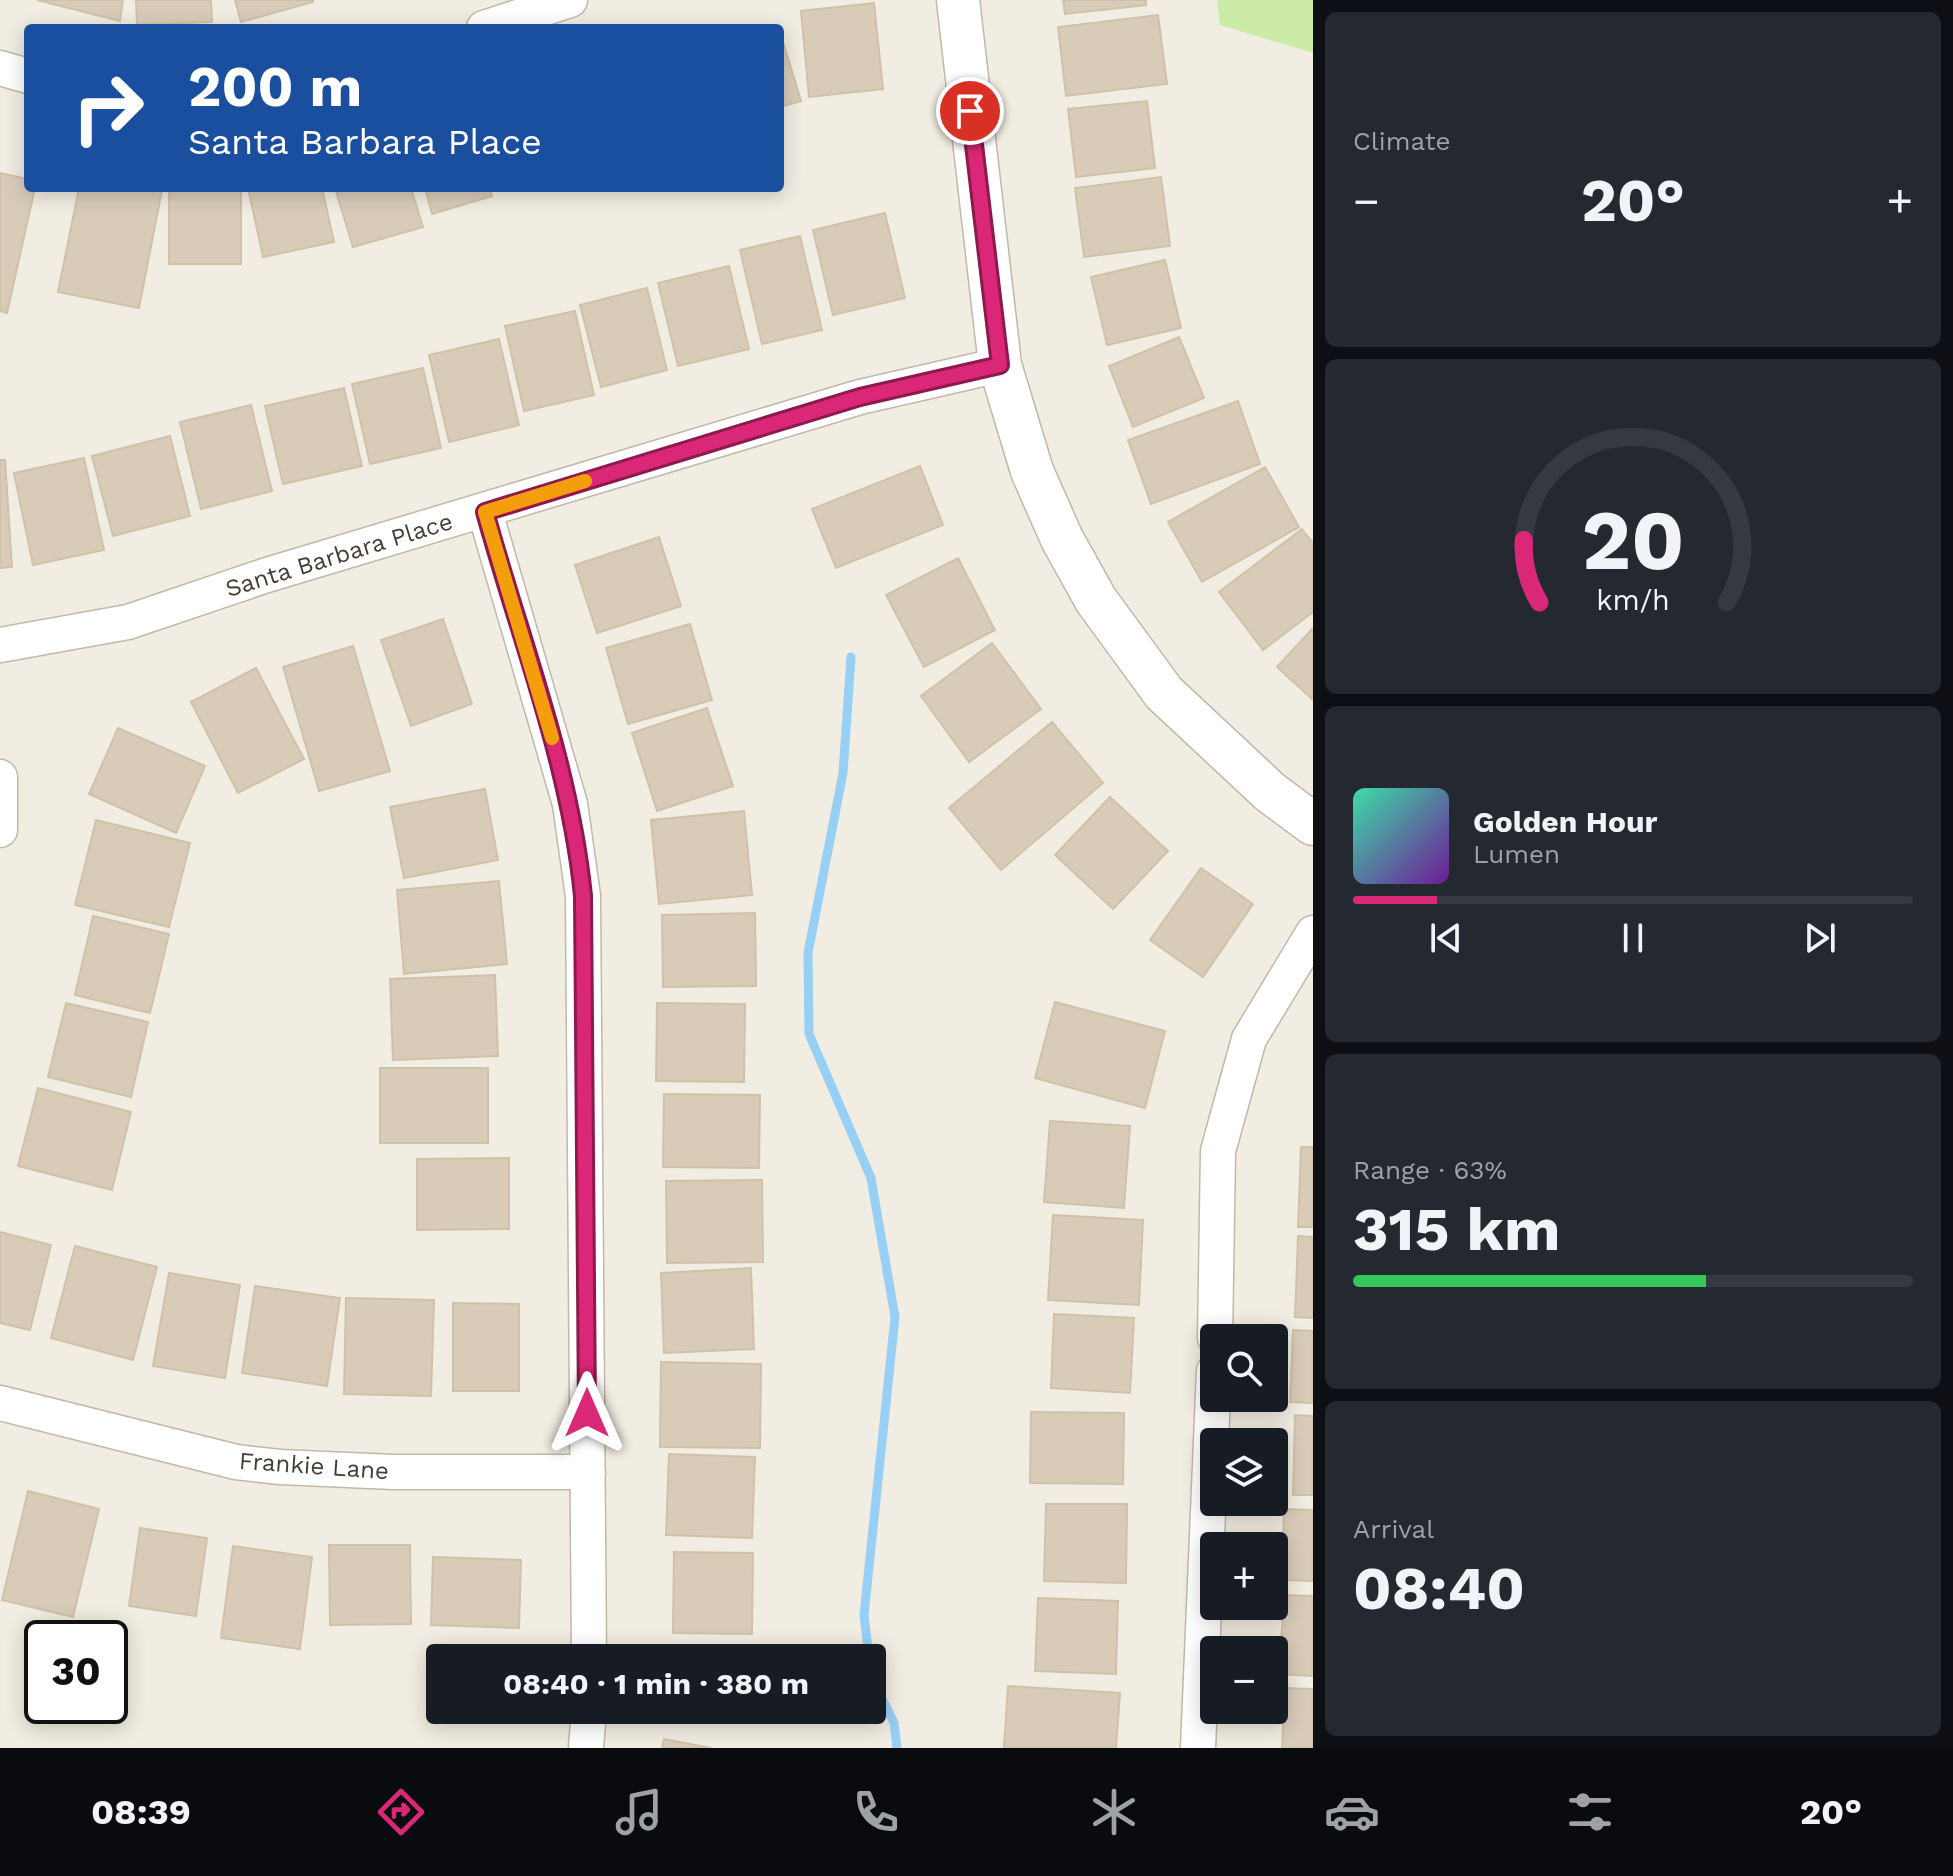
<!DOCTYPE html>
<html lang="en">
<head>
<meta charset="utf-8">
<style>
	:root { --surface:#171b24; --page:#242831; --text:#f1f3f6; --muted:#9ea1a6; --line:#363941; --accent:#db2777 }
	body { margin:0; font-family:"Work Sans",sans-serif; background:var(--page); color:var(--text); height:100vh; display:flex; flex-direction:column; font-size:30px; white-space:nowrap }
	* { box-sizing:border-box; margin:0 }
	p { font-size:26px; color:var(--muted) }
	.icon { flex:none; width:44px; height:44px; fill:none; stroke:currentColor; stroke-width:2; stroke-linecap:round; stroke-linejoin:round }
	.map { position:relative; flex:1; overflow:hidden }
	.sheet { display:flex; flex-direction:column; gap:12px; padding:12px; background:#0d0f14; width:640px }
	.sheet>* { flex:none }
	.hud { position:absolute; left:24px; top:24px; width:760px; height:168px; border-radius:8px; box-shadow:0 4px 20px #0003; background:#1a4fa0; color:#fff; overflow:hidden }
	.controls { position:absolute; left:1200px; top:1324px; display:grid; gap:16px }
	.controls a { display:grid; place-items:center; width:88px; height:88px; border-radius:8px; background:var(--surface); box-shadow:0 4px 20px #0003; font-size:40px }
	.speed { position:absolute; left:24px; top:1620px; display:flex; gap:16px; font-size:40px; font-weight:700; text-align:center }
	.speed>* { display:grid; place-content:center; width:104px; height:104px; border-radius:50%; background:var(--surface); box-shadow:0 4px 20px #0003; line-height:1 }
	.speed .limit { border:4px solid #111; border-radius:12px; background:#fff; color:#111 }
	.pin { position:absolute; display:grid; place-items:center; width:68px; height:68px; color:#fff; margin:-34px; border:4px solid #fff; border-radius:50%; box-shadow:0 2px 8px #0007 }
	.me { position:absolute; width:88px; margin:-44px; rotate:0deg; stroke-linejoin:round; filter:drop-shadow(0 0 6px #0008) }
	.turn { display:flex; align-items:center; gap:28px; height:168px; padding:0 32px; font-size:36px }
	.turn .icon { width:104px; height:104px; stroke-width:2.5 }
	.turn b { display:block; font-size:56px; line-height:68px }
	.big { font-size:60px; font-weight:700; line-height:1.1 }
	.sheet .tile { flex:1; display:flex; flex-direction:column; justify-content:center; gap:12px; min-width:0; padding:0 28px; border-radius:12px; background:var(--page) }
	.sheet .dial { align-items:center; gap:0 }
	.dial svg { height:208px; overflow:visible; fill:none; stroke:var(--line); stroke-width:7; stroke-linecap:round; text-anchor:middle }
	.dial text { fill:var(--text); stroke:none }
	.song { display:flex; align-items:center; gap:24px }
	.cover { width:96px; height:96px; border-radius:12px; background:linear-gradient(135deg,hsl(160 70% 55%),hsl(280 70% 35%)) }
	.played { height:8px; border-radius:4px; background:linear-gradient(90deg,var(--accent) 15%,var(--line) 15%) }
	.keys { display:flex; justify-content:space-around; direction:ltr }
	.heat { display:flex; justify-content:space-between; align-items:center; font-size:44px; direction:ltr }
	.charge { height:12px; border-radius:6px; background:linear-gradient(90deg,#34c759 63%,var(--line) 0) }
	.trip { position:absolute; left:426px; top:1644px; width:460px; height:80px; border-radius:8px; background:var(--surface); box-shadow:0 4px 20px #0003; font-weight:700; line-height:80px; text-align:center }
	.menu { display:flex; height:128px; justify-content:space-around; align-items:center; background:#090b0e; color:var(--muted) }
	.menu .icon { width:56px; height:56px }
	.menu .current { color:var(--accent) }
	.menu b { font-size:36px; color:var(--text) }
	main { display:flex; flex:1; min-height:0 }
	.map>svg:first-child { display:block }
	.green { fill:#cceba6 }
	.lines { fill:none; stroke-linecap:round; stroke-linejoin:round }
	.stream { stroke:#98cff5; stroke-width:9 }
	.building { fill:#d8ccb9; stroke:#d0c1a9; stroke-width:2 }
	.minor-casing { stroke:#c1b8a7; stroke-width:37 }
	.tertiary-casing { stroke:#c1b8a7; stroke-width:45 }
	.minor { stroke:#fff; stroke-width:34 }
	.tertiary { stroke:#fff; stroke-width:42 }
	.route-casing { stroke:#8e194d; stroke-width:20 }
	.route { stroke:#db2777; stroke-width:14 }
	.slow { stroke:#f59e0b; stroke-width:14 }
	.labels { text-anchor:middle; stroke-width:6; stroke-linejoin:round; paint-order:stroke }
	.street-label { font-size:24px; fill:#443d32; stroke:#fff }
</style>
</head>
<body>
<main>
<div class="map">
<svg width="1313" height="1748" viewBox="0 0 1313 1748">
	<rect width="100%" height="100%" fill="#f2ede2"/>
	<!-- green -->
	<path class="green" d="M1217,0H1313V53L1220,25Z"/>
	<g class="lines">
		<!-- stream -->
		<path class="stream" d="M851,657L843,773L808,953L809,1034L871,1178L895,1317L864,1615L869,1658
			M872,1678L894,1723L897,1748"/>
	</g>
	<!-- building -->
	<path class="building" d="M37,0H123L120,21Z
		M136,0H211L212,22L137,25Z
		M235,0H313V2L241,22Z
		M1063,0H1146V5L1065,14Z
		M874,3L883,89L809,97L801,11Z
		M1158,15L1167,84L1066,96L1058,27Z
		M780,32L801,101L780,107Z
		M1147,101L1155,168L1076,177L1068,109Z
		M0,173L28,179V188H35L7,313L0,311Z
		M1161,177L1170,246L1084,257L1075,188Z
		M79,188L162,190L139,308L58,292Z
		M169,188H241V264H169Z
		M248,188H322L334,242L263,257Z
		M335,188H411L423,227L353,247Z
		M425,188H490L492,196L432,214Z
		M885,213L905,298L833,315L813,230Z
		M800,236L822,330L762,344L740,250Z
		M1165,260L1181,328L1107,345L1091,277Z
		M729,266L749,349L678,366L658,283Z
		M647,288L667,370L601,387L580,305Z
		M575,311L594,395L524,411L505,326Z
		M1179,337L1204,398L1133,427L1109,366Z
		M499,339L519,425L449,442L429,355Z
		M423,368L441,448L370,464L352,384Z
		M344,388L362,466L283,484L265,406Z
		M1238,401L1260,464L1151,504L1128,440Z
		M251,405L272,491L201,509L180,422Z
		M170,436L190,516L113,536L92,456Z
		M84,458L104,550L33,565L14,473Z
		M0,460H5L12,567L0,568Z
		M920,466L943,525L836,568L812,509Z
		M1265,467L1299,527L1202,582L1168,522Z
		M1302,529L1313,543V612L1263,650L1219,592Z
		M659,537L681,606L597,633L575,565Z
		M958,558L995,630L924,667L886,595Z
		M443,619L472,704L411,726L381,640Z
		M690,624L712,700L628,724L606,648Z
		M1313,628V700L1277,667Z
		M992,643L1041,709L969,762L921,696Z
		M353,646L390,771L319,791L283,667Z
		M256,668L304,759L238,793L191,702Z
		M707,708L733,786L657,811L632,733Z
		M1052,722L1103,783L1001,870L949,808Z
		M118,728L205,766L176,833L89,794Z
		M485,789L498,860L404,878L390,807Z
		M1110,797L1168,851L1113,909L1055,855Z
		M744,811L752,895L659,904L651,820Z
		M96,820L190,843L169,927L75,905Z
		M1201,868L1253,904L1203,977L1150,940Z
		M499,881L507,964L404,974L397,890Z
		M755,913L756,986L663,987L662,915Z
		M93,916L169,934L150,1013L75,995Z
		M495,975L498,1056L393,1060L390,979Z
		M1055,1002L1165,1031L1145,1108L1035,1078Z
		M66,1003L148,1022L131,1097L48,1077Z
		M657,1003L745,1004L744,1082L656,1081Z
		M380,1068H488V1143H380Z
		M38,1088L131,1112L112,1190L18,1166Z
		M664,1094L760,1095L759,1168L663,1167Z
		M1050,1121L1130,1126L1124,1208L1044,1202Z
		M1301,1147H1313V1227H1298Z
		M509,1158V1229L417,1230V1159Z
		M762,1180L763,1262L667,1263L666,1181Z
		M1053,1215L1143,1220L1139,1305L1048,1300Z
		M0,1232L51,1245L30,1330L0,1323Z
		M1298,1236L1313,1237V1318L1295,1317Z
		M75,1246L157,1267L133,1360L51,1338Z
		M751,1268L754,1349L664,1353L661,1273Z
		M169,1273L240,1285L225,1378L153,1366Z
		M255,1286L340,1298L327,1386L242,1373Z
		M346,1298L434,1300L431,1396L344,1394Z
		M453,1303L519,1304V1391H453Z
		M1054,1314L1134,1318L1130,1393L1051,1388Z
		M1293,1330L1313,1331V1403L1290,1402Z
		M661,1362L761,1364L760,1448L660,1447Z
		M1031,1412L1124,1413L1123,1484L1030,1483Z
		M1295,1415L1313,1416V1495H1293Z
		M669,1454L755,1457L752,1538L666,1535Z
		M28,1491L99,1509L73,1617L2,1600Z
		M1046,1504H1127L1126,1583L1044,1581Z
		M1284,1509L1313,1510V1581L1282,1580Z
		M140,1528L207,1538L196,1616L129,1606Z
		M329,1545H410L411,1624L330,1625Z
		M233,1546L312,1557L300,1649L221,1638Z
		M674,1552L753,1553L752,1634L673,1633Z
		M433,1557L521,1560L519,1628L431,1625Z
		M1284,1595L1313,1596V1676L1279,1674Z
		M1038,1598L1118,1601L1116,1674L1035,1671Z
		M757,1648L758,1658H666V1649Z
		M1008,1686L1120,1693L1116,1748H1004Z
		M1285,1688L1313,1689V1748H1282Z
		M667,1710H758V1720L667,1721Z
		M664,1739L711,1748H662Z"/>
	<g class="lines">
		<!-- minor casing -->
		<g class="minor-casing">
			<path id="minor" d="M484,28L570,0
				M0,68L28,76
				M485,512L570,804L583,896L589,1658
				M0,645L128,622L267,575L860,397L1000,365
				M0,777V830
				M1215,1338L1218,1151L1249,1039L1313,933
				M0,1403L236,1462L280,1467L393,1472H588
				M586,1748L589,1710
				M1198,1748L1214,1371"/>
		</g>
		<!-- tertiary casing -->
		<g class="tertiary-casing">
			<path id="tertiary" d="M958,0L1000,365L1032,471L1062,539L1096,600L1164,693L1270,792L1313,824"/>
		</g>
		<!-- minor -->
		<use href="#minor" class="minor"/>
		<!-- tertiary -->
		<use href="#tertiary" class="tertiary"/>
	</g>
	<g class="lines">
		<!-- route casing -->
		<g class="route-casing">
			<path id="route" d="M587,1413L583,896C570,764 520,639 485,512L860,397L1000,365L970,111"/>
		</g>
		<!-- route -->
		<use href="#route" class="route"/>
		<!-- slow -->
		<path class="slow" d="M552,738L485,512L585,481"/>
	</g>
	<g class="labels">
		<!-- street labels -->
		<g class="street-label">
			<text transform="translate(339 555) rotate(-17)" y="8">Santa Barbara Place</text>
			<text transform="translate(314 1466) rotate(4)" y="8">Frankie Lane</text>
		</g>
	</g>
</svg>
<div class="controls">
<a><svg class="icon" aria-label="search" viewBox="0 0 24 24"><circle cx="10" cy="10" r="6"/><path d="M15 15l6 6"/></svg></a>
<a><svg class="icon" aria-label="layers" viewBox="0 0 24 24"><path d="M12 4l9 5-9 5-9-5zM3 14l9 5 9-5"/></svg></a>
<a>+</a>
<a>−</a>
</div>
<div class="speed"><div class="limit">30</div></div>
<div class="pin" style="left:970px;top:111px;background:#d93025"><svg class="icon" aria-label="arrive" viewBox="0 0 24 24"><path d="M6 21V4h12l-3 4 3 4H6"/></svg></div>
<svg class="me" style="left:587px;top:1413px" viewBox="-20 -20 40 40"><path d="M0-17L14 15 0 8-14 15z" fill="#db2777" stroke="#fff" stroke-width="4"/></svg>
<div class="trip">08:40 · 1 min · 380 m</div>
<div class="hud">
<div class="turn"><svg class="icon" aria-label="right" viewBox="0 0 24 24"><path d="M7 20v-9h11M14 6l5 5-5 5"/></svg><div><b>200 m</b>Santa Barbara Place</div></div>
</div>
</div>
<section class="sheet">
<div class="tile"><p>Climate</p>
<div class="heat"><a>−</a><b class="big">20°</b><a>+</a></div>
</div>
<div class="tile dial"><svg viewBox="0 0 100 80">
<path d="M14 69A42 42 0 1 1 86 69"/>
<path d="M14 69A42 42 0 0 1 8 45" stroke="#db2777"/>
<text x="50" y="56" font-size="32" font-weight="700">20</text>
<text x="50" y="72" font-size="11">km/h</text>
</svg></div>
<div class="tile">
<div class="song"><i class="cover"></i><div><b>Golden Hour</b><p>Lumen</p></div></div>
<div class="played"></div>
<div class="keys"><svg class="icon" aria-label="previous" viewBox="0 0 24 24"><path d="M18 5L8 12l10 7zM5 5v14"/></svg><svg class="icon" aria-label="pause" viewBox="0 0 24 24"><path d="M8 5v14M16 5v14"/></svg><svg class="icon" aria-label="next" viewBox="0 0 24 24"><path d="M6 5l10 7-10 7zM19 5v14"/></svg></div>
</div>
<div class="tile"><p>Range · 63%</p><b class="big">315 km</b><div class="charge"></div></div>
<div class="tile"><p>Arrival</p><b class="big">08:40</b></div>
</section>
</main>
<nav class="menu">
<b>08:39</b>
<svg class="icon current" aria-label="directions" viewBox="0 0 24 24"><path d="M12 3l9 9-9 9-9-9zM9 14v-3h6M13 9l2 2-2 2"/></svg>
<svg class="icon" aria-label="music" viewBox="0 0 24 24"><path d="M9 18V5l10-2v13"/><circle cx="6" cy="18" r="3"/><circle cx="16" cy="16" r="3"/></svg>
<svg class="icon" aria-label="phone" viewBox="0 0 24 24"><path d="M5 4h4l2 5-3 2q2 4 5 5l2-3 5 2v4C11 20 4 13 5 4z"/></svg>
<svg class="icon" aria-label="climate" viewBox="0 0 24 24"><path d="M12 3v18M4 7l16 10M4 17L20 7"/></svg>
<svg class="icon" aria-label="car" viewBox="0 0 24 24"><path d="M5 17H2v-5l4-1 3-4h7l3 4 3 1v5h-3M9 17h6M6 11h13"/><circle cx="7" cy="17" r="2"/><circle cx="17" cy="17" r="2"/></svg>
<svg class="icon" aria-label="filters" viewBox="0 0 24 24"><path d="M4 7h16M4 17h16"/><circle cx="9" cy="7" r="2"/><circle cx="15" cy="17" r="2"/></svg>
<b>20°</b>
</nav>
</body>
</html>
